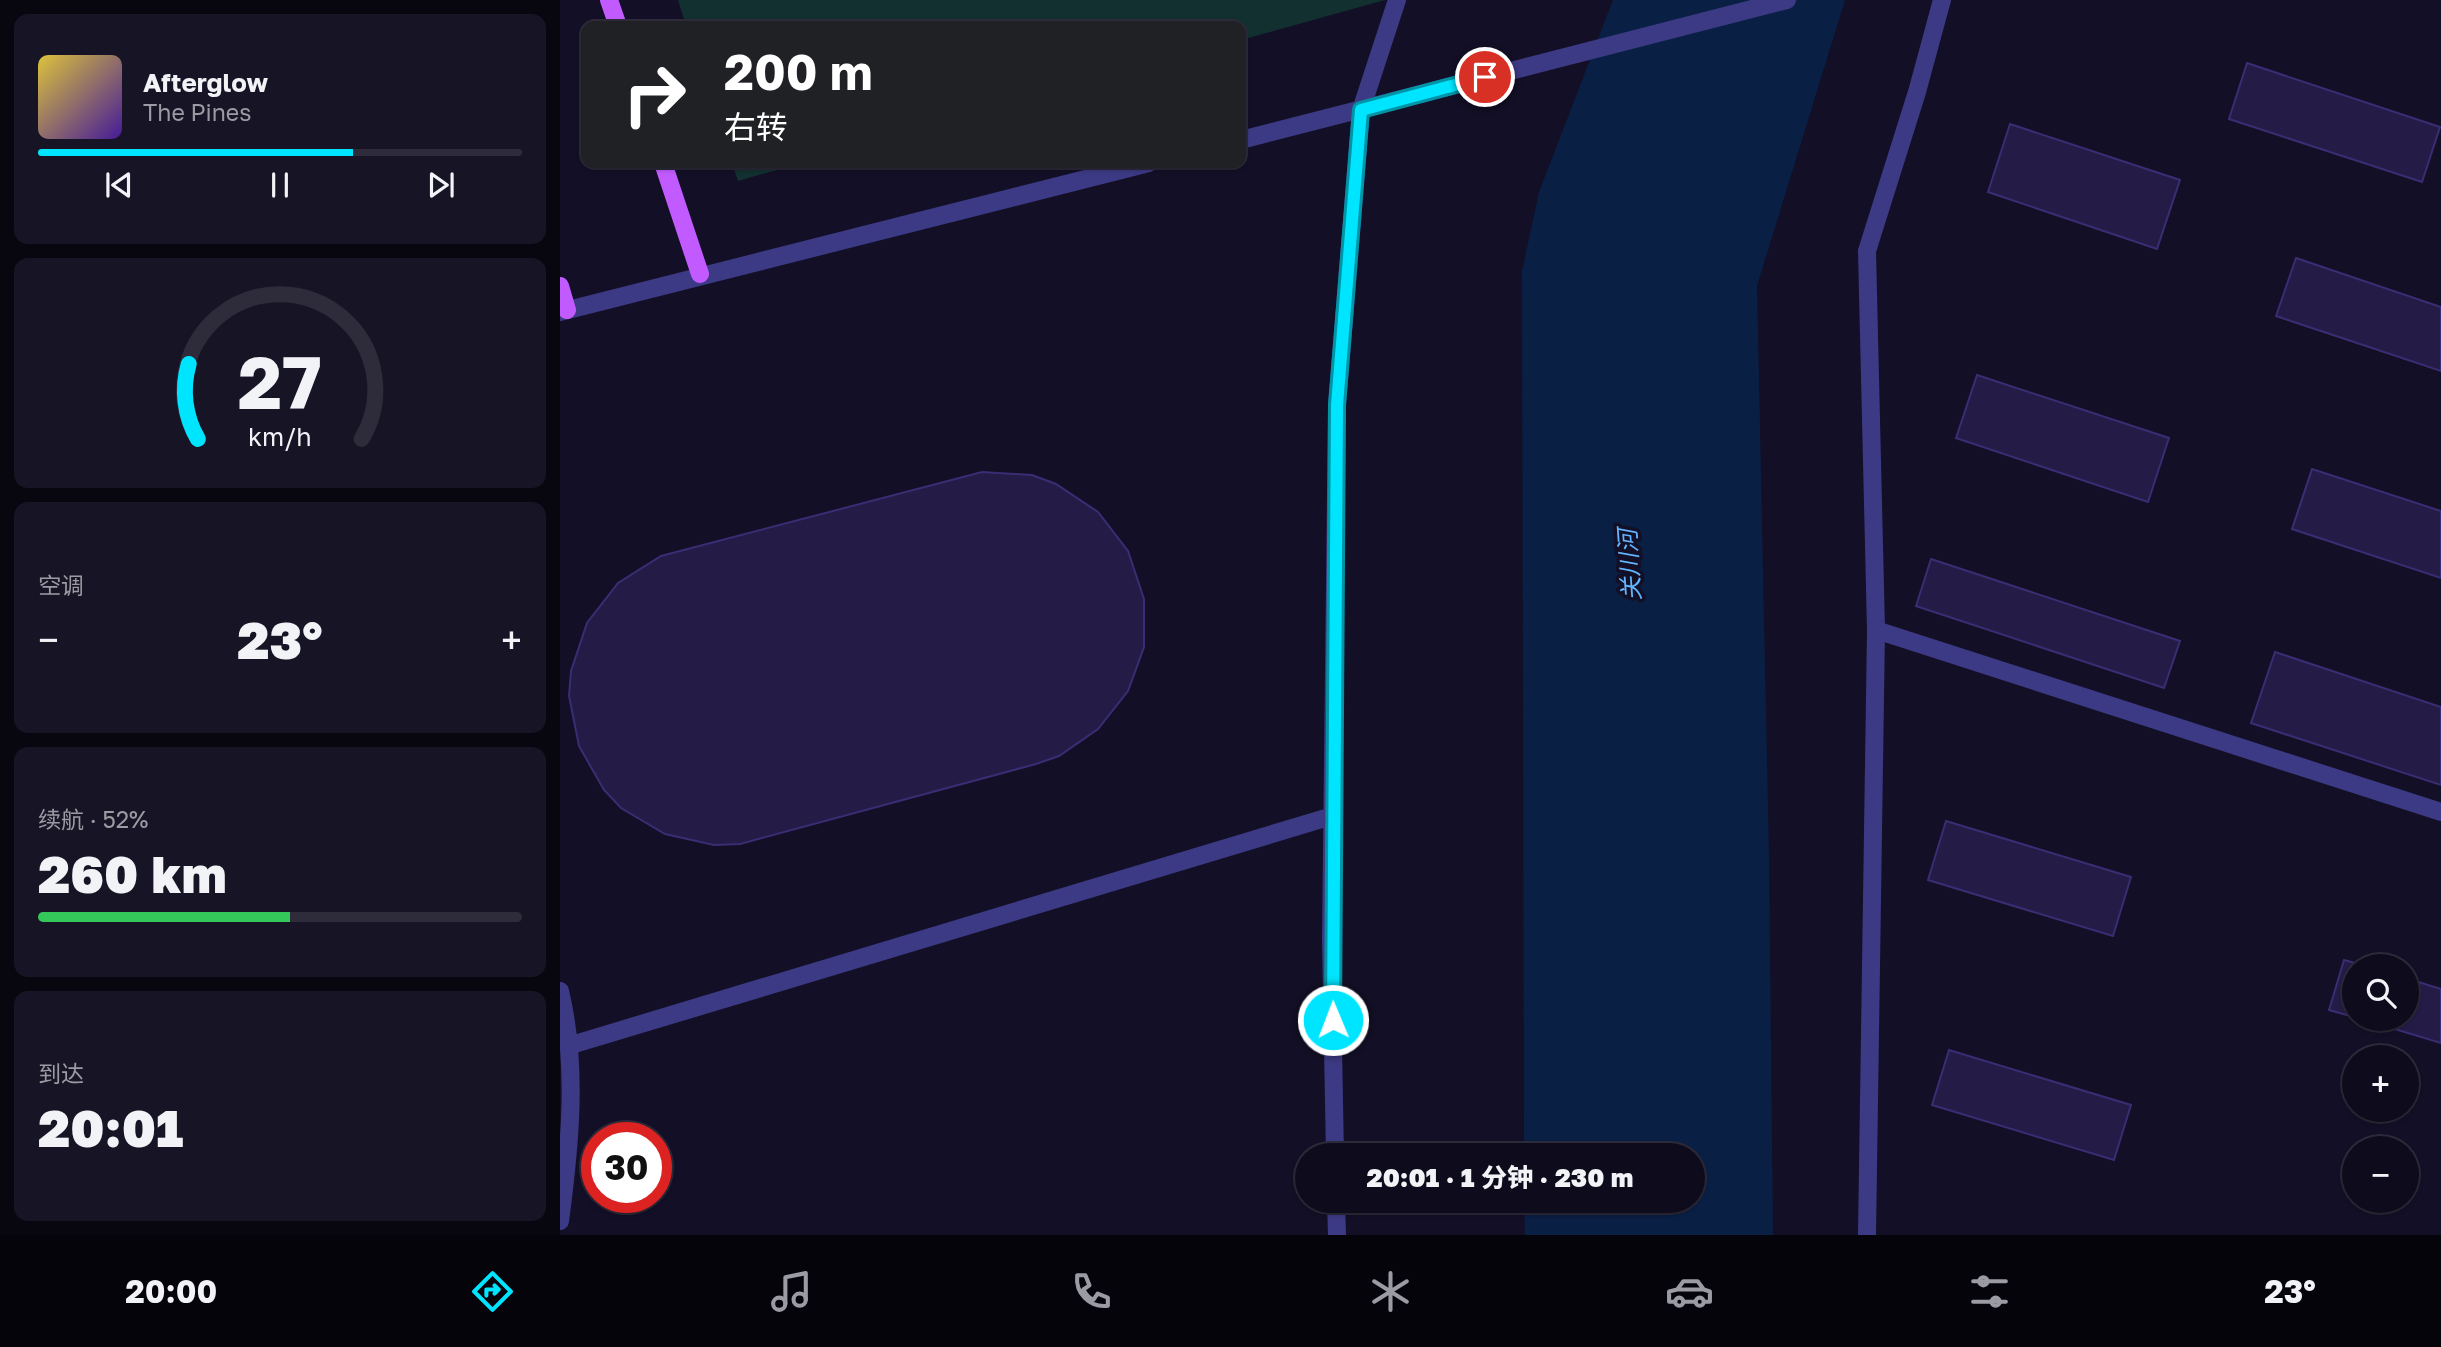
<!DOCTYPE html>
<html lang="zh">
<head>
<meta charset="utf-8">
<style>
	:root { --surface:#0e0b1c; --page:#171425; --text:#f1f3f6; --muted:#9b9ba3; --line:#2e2b3b; --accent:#00e5ff }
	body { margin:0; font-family:"Golos Text","Noto Sans SC",sans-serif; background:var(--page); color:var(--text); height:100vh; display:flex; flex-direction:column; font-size:26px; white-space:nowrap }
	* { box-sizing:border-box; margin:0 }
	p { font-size:23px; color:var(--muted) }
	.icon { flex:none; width:38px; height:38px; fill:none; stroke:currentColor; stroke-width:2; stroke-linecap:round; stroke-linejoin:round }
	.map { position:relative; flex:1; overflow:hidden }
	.sheet { display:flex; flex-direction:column; gap:14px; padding:14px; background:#08060f; width:560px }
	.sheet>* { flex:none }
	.banner { position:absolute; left:21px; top:21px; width:665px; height:147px; border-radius:14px; box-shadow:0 2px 5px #0004,0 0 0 2px var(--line); background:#202124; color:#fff; overflow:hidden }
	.fabs { position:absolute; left:1782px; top:954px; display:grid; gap:14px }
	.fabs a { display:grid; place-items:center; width:77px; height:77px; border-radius:50%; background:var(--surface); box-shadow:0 2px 5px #0004,0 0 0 2px var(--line); font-size:35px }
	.speed { position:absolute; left:21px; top:1122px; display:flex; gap:14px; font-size:35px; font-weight:700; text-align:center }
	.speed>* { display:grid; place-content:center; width:91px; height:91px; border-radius:50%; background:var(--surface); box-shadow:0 2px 5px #0004,0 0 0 2px var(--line); line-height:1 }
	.speed .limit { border:10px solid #d22; background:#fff; color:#111 }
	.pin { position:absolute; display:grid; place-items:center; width:60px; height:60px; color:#fff; margin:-30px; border:4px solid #fff; border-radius:50%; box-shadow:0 2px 7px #0007 }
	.me { position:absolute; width:77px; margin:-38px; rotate:359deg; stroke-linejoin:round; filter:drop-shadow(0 0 5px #0008) }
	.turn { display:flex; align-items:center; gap:24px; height:147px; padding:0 28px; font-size:32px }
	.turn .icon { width:91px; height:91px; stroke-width:2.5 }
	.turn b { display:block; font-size:49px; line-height:60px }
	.big { font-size:52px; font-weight:800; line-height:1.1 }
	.sheet .tile { flex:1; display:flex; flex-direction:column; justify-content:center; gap:10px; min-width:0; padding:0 24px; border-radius:14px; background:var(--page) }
	.sheet .dial { align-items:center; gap:0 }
	.dial svg { height:182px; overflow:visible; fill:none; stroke:var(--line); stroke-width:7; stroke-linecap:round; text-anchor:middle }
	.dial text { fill:var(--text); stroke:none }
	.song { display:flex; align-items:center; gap:21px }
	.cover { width:84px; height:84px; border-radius:10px; background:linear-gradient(135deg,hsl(50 70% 55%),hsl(260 70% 35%)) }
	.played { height:7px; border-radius:4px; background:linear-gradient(90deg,var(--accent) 65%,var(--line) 65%) }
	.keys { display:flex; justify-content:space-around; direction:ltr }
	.heat { display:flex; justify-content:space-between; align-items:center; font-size:38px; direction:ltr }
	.charge { height:10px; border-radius:5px; background:linear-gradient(90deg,#34c759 52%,var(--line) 0) }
	.trip { position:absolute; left:735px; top:1143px; width:410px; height:70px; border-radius:35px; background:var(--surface); box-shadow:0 2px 5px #0004,0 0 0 2px var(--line); font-weight:800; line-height:70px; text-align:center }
	.tabs { display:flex; height:112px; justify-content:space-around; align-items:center; background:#06040b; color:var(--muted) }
	.tabs .icon { width:49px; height:49px }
	.tabs .selected { color:var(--accent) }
	.tabs b { font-size:32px; color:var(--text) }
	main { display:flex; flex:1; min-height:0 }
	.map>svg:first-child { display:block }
	.green { fill:#12302f }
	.water { fill:#0a1f44 }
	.building { fill:#241b47; stroke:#3b2d73; stroke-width:2 }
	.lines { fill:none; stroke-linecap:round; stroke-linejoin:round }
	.minor { stroke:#3d3a85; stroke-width:18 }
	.major { stroke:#c25bff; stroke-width:18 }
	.route-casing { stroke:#0095a6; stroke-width:18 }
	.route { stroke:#00e5ff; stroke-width:12 }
	.labels { text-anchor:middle; stroke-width:7; stroke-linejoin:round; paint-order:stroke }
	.water-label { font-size:24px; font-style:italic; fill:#62b6ff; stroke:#130f26 }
</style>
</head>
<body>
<main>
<section class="sheet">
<div class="tile">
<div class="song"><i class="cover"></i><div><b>Afterglow</b><p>The Pines</p></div></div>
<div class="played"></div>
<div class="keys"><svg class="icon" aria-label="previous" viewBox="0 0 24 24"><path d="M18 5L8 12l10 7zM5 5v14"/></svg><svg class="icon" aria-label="pause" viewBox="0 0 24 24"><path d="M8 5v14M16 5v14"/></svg><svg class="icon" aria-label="next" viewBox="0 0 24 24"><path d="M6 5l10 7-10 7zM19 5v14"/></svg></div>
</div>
<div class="tile dial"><svg viewBox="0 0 100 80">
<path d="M14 69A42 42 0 1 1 86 69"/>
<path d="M14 69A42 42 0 0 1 10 36" stroke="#00e5ff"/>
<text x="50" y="56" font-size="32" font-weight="700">27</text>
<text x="50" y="72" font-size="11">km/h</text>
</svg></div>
<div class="tile"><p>空调</p>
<div class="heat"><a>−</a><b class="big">23°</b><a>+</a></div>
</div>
<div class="tile"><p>续航 · 52%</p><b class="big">260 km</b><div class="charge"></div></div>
<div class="tile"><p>到达</p><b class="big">20:01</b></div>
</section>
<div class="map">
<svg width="1881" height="1235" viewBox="0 0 1881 1235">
	<rect width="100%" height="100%" fill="#130f26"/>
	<!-- green -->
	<path class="green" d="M118,0H825L681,40V26H126Z
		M172,163H241L178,181Z"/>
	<!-- water -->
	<path class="water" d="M1053,0H1285L1197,286L1209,855L1213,1235H965L964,1201L1132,1200V1155H964L962,271L979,192Z"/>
	<!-- building -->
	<path class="building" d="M1687,63L1880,127L1862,182L1669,119Z
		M1450,124L1620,180L1597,249L1428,192Z
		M1736,258L1881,307V371L1716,316Z
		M1417,375L1609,438L1588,502L1396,438Z
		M1752,469L1881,511V578L1732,529Z
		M422,472L472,475L496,484L538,512L568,551L584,599V647L568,691L538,729L499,756L476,764L180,844L154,845L105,834L61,808L44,790L19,746L9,696L11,671L27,623L58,583L101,556Z
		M1371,559L1620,641L1604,688L1356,606Z
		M1715,652L1881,707V785L1691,723Z
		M1386,821L1571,877L1553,936L1368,880Z
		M1784,960L1806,966H1794V1017L1769,1010Z
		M1846,978L1881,989V1043L1798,1018H1846Z
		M1389,1050L1571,1105L1554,1160L1372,1105Z"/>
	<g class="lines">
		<!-- minor -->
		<path class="minor" d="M681,140L1227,0
			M0,312L589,163
			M1316,630L1881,812
			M0,991C18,1066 10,1146 0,1221
			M8,1046L772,816
			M775,1155L771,939L777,405L801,110L837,0
			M776,1200L777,1235
			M1307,1235L1316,630L1307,251L1357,92L1382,0"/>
		<!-- major -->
		<path class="major" d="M49,0L58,26
			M103,163L140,274
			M0,286L7,310"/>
	</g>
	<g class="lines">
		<!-- route casing -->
		<g class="route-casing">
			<path id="route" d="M773,1020L777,405L801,110L925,77"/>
		</g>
		<!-- route -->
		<use href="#route" class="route"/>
	</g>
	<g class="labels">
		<!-- water labels -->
		<g class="water-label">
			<text transform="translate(1070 565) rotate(-94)" y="8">关川河</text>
		</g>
	</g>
</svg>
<div class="fabs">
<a><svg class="icon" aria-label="search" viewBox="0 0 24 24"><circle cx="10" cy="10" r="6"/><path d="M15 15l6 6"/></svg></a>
<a>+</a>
<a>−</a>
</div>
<div class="speed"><div class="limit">30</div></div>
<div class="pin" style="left:925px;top:77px;background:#d93025"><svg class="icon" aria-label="arrive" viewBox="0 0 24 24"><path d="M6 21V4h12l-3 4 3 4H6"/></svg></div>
<svg class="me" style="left:773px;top:1020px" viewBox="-20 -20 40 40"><circle r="17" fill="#00e5ff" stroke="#fff" stroke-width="3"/><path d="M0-11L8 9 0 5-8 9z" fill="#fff"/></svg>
<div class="trip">20:01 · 1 分钟 · 230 m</div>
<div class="banner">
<div class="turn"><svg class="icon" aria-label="right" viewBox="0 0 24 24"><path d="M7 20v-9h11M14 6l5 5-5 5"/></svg><div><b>200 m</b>右转</div></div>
</div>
</div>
</main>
<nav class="tabs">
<b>20:00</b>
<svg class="icon selected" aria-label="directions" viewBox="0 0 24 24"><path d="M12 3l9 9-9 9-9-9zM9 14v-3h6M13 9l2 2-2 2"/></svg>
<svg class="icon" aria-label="music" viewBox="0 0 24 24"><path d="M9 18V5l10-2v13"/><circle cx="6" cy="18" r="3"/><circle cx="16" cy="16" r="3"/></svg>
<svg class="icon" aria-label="phone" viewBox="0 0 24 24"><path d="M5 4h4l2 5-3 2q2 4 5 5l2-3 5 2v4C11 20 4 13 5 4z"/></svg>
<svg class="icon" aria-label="climate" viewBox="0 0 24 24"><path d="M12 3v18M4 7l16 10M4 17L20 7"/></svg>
<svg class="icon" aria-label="car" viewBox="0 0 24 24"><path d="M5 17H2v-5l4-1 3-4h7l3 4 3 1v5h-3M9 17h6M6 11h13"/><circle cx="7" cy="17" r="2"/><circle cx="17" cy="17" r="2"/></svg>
<svg class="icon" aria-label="filters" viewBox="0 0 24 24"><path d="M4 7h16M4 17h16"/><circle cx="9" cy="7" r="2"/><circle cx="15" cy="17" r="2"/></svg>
<b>23°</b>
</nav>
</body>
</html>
